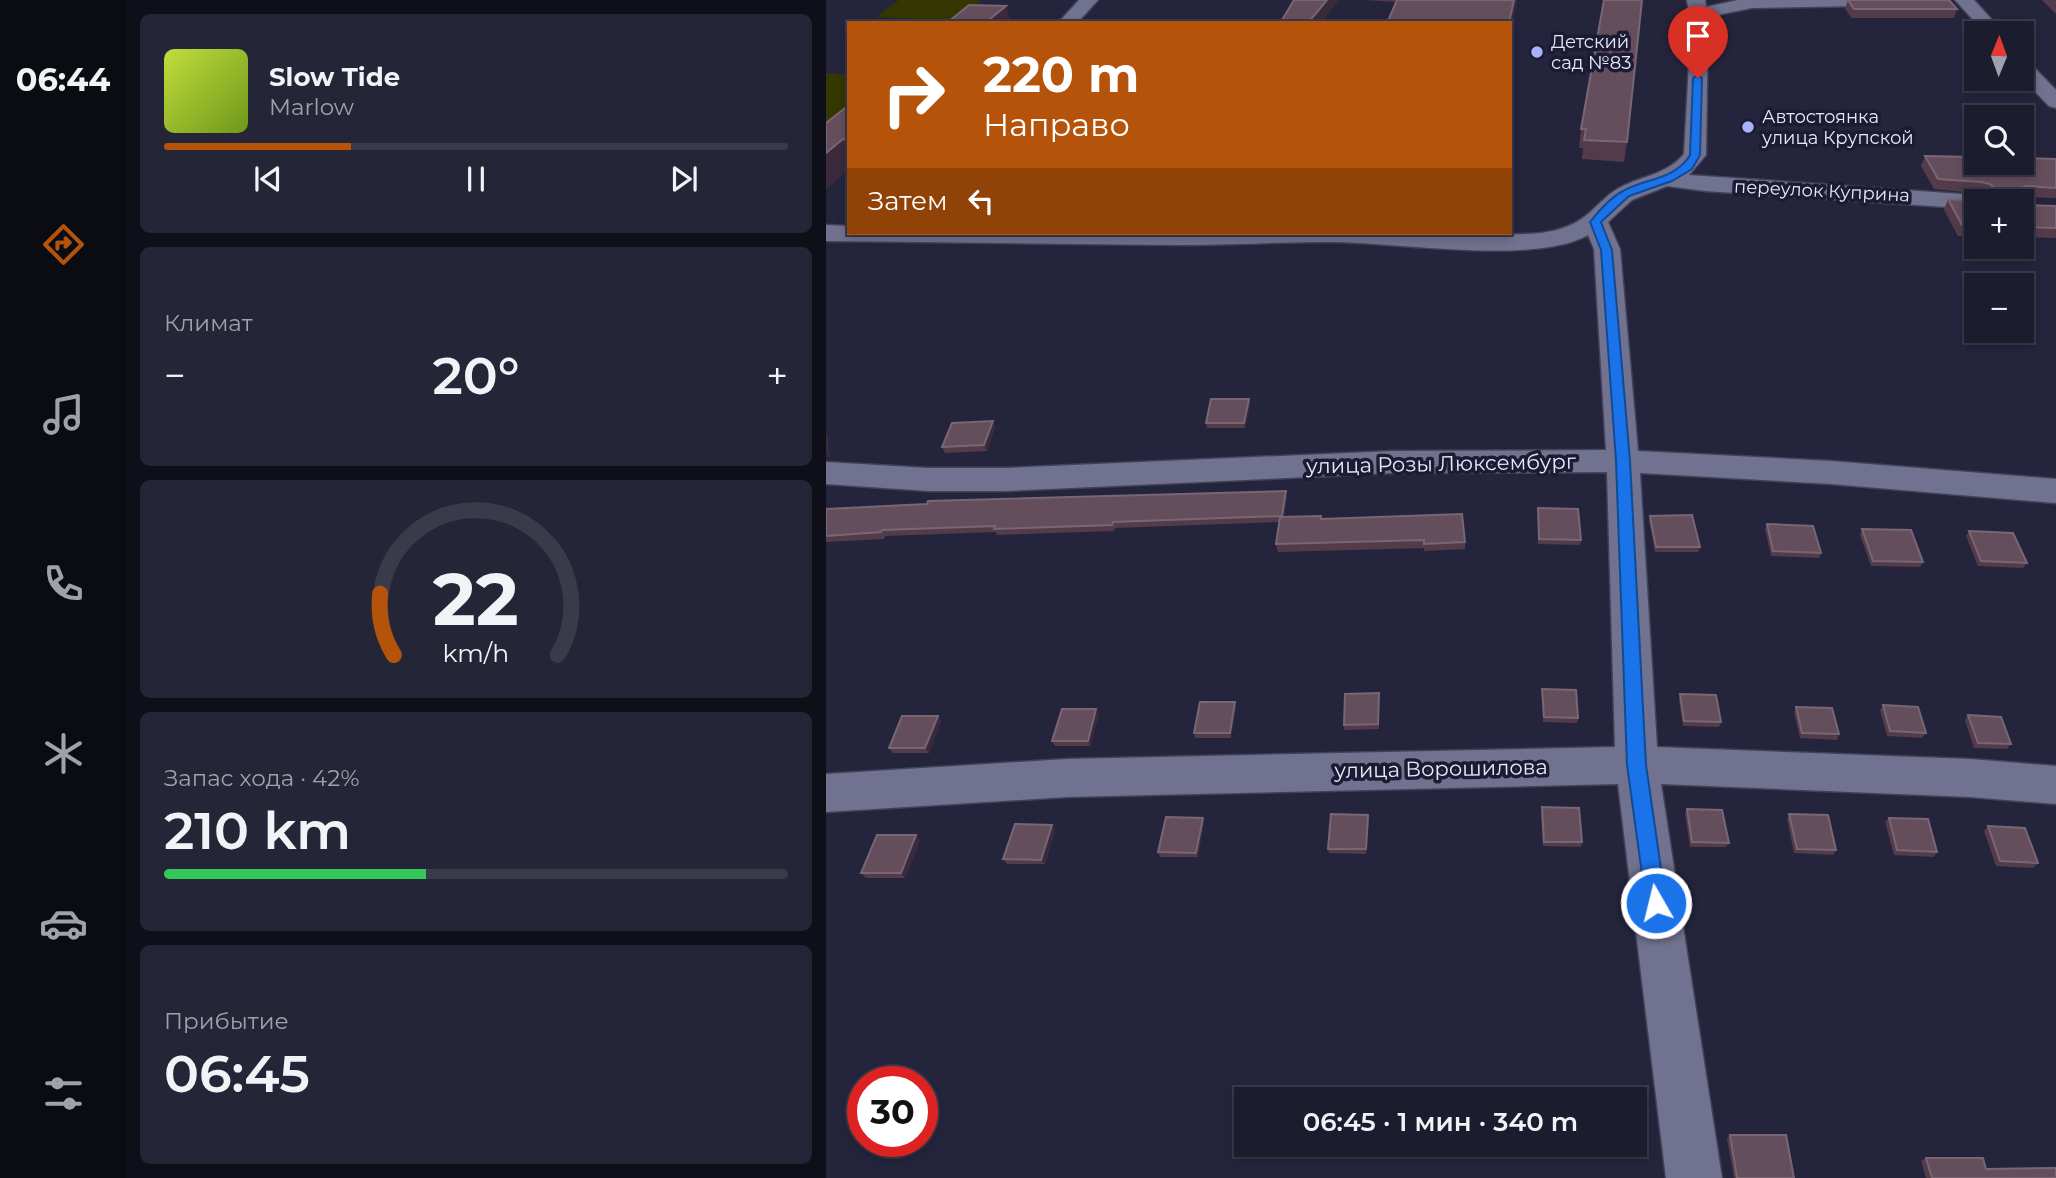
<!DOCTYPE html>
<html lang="ru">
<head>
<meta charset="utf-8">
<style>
	:root { --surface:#1b1c2e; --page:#242536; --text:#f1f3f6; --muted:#a0a1aa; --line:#393a4a; --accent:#b45309 }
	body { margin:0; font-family:Montserrat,sans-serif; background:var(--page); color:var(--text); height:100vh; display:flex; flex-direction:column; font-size:26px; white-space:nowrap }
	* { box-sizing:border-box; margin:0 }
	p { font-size:23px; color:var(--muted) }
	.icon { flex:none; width:38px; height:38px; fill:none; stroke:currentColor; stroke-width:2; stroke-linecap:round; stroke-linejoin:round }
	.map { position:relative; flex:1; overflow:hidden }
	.panel { display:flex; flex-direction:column; gap:14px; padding:14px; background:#0f0f19; width:700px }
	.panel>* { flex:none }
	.banner { position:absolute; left:21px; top:21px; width:665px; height:214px; border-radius:0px; box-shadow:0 4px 10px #0003,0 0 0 2px var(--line); background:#b45309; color:#fff; overflow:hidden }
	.needle { width:46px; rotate:1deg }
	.tools { position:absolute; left:1138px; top:21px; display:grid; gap:14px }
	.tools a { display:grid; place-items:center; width:70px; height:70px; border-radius:0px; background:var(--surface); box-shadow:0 4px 10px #0003,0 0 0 2px var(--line); font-size:35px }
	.speed { position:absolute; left:21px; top:1066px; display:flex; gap:14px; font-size:35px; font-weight:700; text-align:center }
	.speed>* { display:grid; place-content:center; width:91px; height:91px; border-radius:50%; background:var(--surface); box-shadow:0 4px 10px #0003,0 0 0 2px var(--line); line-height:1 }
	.speed .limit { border:10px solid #d22; background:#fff; color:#111 }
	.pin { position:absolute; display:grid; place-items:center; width:60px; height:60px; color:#fff; margin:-72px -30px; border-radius:50% 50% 50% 0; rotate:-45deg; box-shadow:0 0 7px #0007 }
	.pin .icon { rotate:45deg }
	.me { position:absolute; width:77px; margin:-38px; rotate:352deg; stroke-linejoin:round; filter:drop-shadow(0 0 5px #0008) }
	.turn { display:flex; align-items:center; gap:24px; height:147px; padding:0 21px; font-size:32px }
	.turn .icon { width:91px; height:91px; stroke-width:2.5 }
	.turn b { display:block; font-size:49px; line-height:60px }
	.then { display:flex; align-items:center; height:66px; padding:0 21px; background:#0003; gap:14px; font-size:26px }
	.big { font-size:52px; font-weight:600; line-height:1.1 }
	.panel .widget { flex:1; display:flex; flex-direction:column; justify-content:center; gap:10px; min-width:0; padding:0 24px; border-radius:10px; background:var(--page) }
	.panel .dial { align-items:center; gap:0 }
	.dial svg { height:182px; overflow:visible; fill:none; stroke:var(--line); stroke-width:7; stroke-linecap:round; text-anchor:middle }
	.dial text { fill:var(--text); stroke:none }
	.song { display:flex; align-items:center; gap:21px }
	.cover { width:84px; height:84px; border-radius:10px; background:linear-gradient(135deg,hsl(70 70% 55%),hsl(80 70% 35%)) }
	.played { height:7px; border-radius:4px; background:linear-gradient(90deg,var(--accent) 30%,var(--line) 30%) }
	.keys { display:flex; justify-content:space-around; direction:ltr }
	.heat { display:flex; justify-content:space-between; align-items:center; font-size:38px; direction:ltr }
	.charge { height:10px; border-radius:5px; background:linear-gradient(90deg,#34c759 42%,var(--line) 0) }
	.trip { position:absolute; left:408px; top:1087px; width:413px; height:70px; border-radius:0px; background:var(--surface); box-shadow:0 4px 10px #0003,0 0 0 2px var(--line); font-weight:600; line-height:70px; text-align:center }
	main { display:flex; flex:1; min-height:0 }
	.menu { display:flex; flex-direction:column; width:126px; justify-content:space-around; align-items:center; background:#0b0b12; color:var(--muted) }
	.menu .icon { width:49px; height:49px }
	.menu .selected { color:var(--accent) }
	.menu b { font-size:32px; color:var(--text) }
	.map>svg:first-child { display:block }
	.green { fill:#353700 }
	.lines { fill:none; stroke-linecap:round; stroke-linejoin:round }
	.minor-casing { stroke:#424257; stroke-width:3 }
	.minor { fill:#70728f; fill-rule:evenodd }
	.wall { fill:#543b49 }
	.shaded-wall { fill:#3a2a3c }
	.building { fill:#644e5c; stroke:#786675; stroke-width:2 }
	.route { fill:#1a73e8; stroke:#114b97; stroke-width:2 }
	.poi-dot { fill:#a9b0fc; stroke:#1b1b33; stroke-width:2.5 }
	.labels { text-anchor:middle; stroke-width:7; stroke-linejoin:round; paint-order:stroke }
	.far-poi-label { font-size:18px; fill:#e6e8f9; stroke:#1b1b33; text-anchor:start }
	.far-street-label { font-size:18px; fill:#e6e8f9; stroke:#1b1b33 }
	.street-label { font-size:21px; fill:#e6e8f9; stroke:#1b1b33 }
</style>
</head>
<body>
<main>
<nav class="menu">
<b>06:44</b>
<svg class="icon selected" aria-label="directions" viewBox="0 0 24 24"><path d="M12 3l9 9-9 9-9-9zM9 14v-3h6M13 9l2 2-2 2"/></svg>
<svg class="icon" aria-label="music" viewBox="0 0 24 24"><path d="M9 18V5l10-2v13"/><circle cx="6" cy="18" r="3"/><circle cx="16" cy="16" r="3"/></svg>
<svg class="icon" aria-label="phone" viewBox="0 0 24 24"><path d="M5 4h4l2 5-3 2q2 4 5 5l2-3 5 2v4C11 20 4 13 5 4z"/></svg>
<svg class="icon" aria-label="climate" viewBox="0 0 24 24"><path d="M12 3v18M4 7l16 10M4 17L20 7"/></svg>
<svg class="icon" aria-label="car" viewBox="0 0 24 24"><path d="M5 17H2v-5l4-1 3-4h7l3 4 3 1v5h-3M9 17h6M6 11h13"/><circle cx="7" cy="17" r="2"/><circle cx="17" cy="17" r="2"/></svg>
<svg class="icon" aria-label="filters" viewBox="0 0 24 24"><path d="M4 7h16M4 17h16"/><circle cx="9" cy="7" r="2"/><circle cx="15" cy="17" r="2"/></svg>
</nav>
<section class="panel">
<div class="widget">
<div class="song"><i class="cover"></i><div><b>Slow Tide</b><p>Marlow</p></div></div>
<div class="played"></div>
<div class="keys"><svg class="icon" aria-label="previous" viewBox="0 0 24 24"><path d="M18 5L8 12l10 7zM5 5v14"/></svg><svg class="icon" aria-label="pause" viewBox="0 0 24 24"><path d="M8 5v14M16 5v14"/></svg><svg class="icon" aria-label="next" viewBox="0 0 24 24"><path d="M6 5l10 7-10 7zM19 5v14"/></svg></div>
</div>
<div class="widget"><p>Климат</p>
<div class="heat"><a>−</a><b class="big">20°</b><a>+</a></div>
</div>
<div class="widget dial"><svg viewBox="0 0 100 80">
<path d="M14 69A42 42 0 1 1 86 69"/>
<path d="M14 69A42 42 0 0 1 8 42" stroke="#b45309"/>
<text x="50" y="56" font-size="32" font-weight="700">22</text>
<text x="50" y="72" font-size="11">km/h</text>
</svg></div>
<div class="widget"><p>Запас хода · 42%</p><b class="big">210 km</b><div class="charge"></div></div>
<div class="widget"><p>Прибытие</p><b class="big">06:45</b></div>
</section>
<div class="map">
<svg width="1230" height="1178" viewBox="0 0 1230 1178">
	<rect width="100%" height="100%" fill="#24253d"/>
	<!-- green -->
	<path class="green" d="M73,0H155L130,21L50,17Z
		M0,73L23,75V105L0,123Z"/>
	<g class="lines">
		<!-- minor casing -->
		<g class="minor-casing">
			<path id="minor" d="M253,0H272L251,23H232Z
				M861,0H879L880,7L912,0H1095L1086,5L926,8L896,14L882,20L880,155L863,175L1150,195L1159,197L1162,201H1150V209L879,191L841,186L806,200L782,222L794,249L812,451L1005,461L1230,479V503L1005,484L814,473L831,747L1144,759L1230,766V804L1144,797L835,784L896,1178H840L792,784L241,797L0,812V774L241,759L789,747L781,472L567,473L181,491H102L0,484V462L102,468H181L567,451L780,450L768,249L762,235C708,266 566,241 499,242C451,242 404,245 356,245C237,244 119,242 0,241V225L23,226V233L662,234C696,234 734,238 762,214C773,205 782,193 795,187C816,176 842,174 858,154L865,27Z
				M1129,0H1148L1178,33H1159Z
				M1195,59L1202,61L1230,90V108L1223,106L1195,77Z"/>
		</g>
		<!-- minor -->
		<use href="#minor" class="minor"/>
	</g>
	<!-- wall -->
	<path class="wall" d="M539,0H691L684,29V23L570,2Z
		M778,0L801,142L798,162L756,159L757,148H753L755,129Z
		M1022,0L1131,9L1128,18H1026L1019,9Z
		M1216,0H1230V14Z
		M23,105V169L0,189V123Z
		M1099,156L1230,159V198L1198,197L1200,205L1230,206V238L1195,237V201H1154L1157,194L1108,189L1095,166Z
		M1122,199L1150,201V236H1132L1118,210Z
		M423,399L424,405L419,428H381L380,423Z
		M167,421L169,427L161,451L119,453L116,447Z
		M461,497L458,517L495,519L639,542V549L598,551V548L452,552L450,544L453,522L289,528L288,531L171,535L169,532L59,536L58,539L0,542V509Z
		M712,508L755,540L754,545L712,544Z
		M824,516L874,547L872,552H829L823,521Z
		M941,524L995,553L993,558L945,556L939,529Z
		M1036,529L1097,562L1094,567L1045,566L1034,535Z
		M1143,531L1201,563L1197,568L1152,566L1140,536Z
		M716,689L752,718L751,723L717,722Z
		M553,693V729L518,730V725Z
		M854,694L895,722L893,727L857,726L853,700Z
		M409,702L410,707L405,738H369L368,733Z
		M1057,705L1100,733L1096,738L1061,736L1054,710Z
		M970,707L1013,734L1011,740L974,738L968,712Z
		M270,709L273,714L264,746H229L226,741Z
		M1142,715L1185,744L1181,749L1148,748L1139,720Z
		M112,716L115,721L103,753H67L63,748Z
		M716,807L756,842L755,847L717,846L715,812Z
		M861,809L903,843L900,847H864L859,814Z
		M963,814L1010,850L1007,855L968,853L961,819Z
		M1063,818L1111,852L1108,857L1068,855L1059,822Z
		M543,819L540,854L503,853L502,849Z
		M378,822L372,857H334L332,852Z
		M1162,826L1212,863L1207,868L1170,866L1158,831Z
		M229,830L219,864H181L177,859Z
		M94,840L79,878H40L35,873Z
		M904,1135L968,1178H908L901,1138Z
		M1100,1158L1160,1169L1230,1178H1100L1095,1161Z"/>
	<!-- shaded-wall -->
	<path class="shaded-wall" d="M501,0H513L495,23H482Z
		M688,0H691L684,29V23H683Z
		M180,6L185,23H159Z
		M17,139L23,152V169L0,189V153Z
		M1200,186L1195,196L1188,191Z
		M423,399L424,405L419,428L418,423Z
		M167,421L169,427L161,451L158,445Z
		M0,433L2,437L4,458L0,453Z
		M460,491L461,497L457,522L456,516Z
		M409,702L410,707L405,738L404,733Z
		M270,709L273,714L264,746L262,741Z
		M112,716L115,721L103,753L99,748Z
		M377,818L378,822L372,857L370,853Z
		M226,825L229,830L219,864L215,860Z
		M90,835L94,840L79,878L75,873Z"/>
	<!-- building -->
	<path class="building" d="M468,0H501L482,23H449L452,20H456Z
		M571,0H688L683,23H561Z
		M778,0H816L801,142L758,140L760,129H755Z
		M1022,0H1123L1131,9H1028Z
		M143,5L180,6L159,23H121Z
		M23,105V139H17L0,153V123Z
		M1099,156L1150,157V163H1195V158L1230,159V188L1200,186L1188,191L1197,193L1200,205L1230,206V228L1195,227V201H1154L1157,193H1166L1169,189L1164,184L1155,182L1112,179Z
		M1122,199L1153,201H1150V226L1136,225Z
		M385,399H423L418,423H380Z
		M167,421L158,445L116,447L126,423Z
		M460,491L456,516L287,522L286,525L168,529L169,526L56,530L55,532L0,536V509L101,504L102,501Z
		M712,508L752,509L755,540L713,539Z
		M636,514L639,542L598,544V540L450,544L454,517L495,516V519Z
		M866,515L874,547H830L824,516Z
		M941,524L987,526L995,553L947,551Z
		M1036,529L1085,530L1097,562L1047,561Z
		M1143,531L1187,533L1201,563L1155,561Z
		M716,689L750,690L752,718L718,717Z
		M553,693L552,724L518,725L519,694Z
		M854,694L890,695L895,722L858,721Z
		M374,702H409L404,733H368Z
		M1057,705L1092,707L1100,733L1064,731Z
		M970,707L1006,708L1013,734L976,733Z
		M236,709H270L262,741H226Z
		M1142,715L1175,717L1185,744L1152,743Z
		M76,716H112L99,748H63Z
		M716,807L753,808L756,842H718Z
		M861,809L896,810L903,843L866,842Z
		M505,814L542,815L540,849H502Z
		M963,814L1002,815L1010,850L971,849Z
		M340,817L377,818L370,853L332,852Z
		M1063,818L1102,819L1111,852L1071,850Z
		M189,824L226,825L215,860L177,859Z
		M1162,826L1199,828L1212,863L1174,861Z
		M51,835H90L75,873H35Z
		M904,1135H960L968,1178H911Z
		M1100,1158H1157L1160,1169L1230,1168V1178H1106Z"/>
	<!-- route -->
	<path class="route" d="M872,75L876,78L874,155L866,169L846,181L803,196L775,222L786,250L804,461L820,765L840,903L837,910L830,912L823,910L820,903L801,765L790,461L775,250L764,222C772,212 785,197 797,191C820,178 849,180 864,155L867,78Z"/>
	<!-- markers -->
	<g class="poi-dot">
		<circle cx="711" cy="52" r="7"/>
		<circle cx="922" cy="127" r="7"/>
	</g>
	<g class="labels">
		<!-- far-poi labels -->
		<g class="far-poi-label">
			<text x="725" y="48">Детский<tspan x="725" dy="21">сад №83</tspan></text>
			<text x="936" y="123">Автостоянка<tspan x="936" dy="21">улица Крупской</tspan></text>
		</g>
		<!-- far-street labels -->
		<g class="far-street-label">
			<text transform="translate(996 191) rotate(3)" y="6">переулок Куприна</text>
		</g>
		<!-- street labels -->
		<g class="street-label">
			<text transform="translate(615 464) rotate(-1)" y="7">улица Розы Люксембург</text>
			<text transform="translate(615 769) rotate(-1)" y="7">улица Ворошилова</text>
		</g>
	</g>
</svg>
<div class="tools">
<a><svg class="needle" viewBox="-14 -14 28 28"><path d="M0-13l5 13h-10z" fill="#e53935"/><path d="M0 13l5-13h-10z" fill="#a0a1aa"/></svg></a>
<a><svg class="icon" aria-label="search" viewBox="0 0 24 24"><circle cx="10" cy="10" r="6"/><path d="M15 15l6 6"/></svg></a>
<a>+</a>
<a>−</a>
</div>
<div class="speed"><div class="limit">30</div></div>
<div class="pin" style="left:872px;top:78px;background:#d93025"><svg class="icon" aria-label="arrive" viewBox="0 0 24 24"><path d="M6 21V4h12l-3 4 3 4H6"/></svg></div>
<svg class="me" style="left:830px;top:903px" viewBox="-20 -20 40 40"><circle r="17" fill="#1a73e8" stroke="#fff" stroke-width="3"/><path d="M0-11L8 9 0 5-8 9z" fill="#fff"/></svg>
<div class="trip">06:45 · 1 мин · 340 m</div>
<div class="banner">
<div class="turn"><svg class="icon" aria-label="right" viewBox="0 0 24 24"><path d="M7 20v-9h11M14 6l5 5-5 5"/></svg><div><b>220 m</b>Направо</div></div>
<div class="then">Затем<svg class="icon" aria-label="left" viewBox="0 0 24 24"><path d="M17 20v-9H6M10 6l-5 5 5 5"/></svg></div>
</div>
</div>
</main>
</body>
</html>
